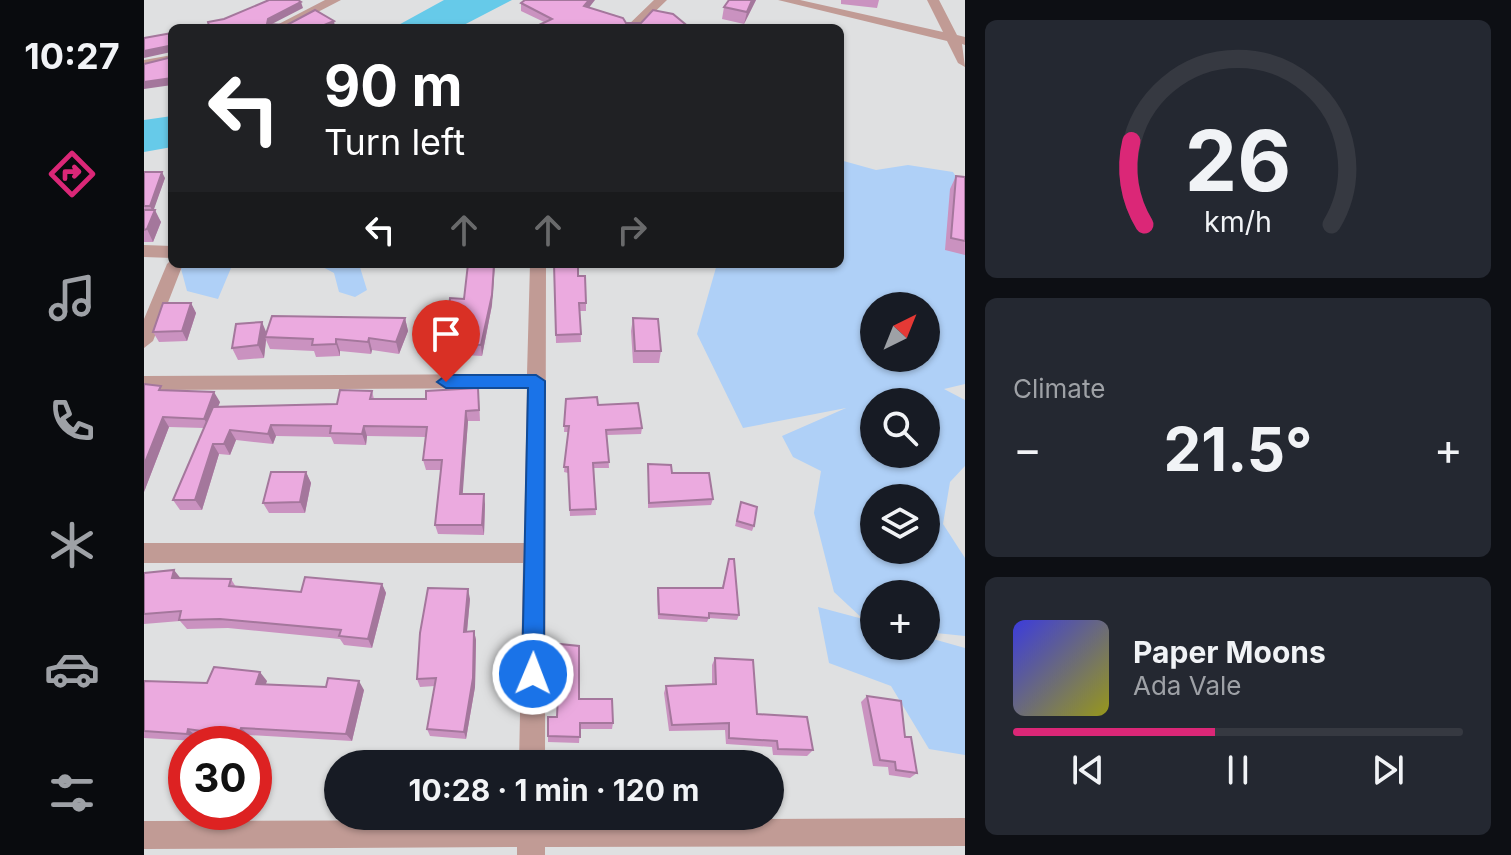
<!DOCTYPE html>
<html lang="en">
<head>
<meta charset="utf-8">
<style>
	:root { --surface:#171b24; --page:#242831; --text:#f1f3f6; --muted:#9ea1a6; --line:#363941; --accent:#db2777 }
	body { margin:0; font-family:Inter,sans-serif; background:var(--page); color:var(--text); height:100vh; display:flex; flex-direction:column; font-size:30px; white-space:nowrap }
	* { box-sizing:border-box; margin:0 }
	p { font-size:26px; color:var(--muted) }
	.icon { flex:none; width:44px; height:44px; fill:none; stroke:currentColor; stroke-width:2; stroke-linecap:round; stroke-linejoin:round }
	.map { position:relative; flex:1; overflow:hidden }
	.details { display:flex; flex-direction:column; gap:20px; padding:20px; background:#0d0f14; width:546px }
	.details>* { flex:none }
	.banner { position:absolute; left:24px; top:24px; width:676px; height:244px; border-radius:12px; box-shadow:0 2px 6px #0004; background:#202124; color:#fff; overflow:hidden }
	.needle { width:52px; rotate:43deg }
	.buttons { position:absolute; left:716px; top:292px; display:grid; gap:16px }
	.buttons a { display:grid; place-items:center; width:80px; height:80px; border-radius:50%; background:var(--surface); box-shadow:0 2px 6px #0004; font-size:40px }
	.speed { position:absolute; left:24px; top:726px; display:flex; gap:16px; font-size:40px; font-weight:700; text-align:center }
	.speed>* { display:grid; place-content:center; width:104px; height:104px; border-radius:50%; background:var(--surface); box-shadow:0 2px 6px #0004; line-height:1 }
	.speed .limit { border:12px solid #d22; background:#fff; color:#111 }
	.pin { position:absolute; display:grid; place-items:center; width:68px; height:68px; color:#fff; margin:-82px -34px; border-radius:50% 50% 50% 0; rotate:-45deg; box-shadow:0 0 8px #0007 }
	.pin .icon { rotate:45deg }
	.me { position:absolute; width:88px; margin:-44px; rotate:1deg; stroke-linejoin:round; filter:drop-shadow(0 0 6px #0008) }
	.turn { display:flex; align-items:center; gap:28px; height:168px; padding:0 24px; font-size:36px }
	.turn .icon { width:104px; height:104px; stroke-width:2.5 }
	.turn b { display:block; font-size:56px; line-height:68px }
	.lanes { display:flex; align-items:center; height:76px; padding:0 24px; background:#0003; justify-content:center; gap:40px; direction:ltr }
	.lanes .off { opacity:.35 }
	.big { font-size:60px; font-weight:700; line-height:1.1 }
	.details .widget { flex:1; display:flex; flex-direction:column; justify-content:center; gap:12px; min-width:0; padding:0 28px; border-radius:12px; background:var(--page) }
	.details .dial { align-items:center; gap:0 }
	.dial svg { height:208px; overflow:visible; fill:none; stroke:var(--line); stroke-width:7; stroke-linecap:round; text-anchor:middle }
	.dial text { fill:var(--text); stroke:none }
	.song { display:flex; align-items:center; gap:24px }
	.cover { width:96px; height:96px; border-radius:12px; background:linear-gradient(135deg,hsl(240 70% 55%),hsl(60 70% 35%)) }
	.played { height:8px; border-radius:4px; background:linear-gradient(90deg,var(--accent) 45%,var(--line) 45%) }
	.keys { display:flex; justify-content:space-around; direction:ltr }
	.heat { display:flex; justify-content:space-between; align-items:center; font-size:44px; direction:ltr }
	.trip { position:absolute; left:180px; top:750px; width:460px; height:80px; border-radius:40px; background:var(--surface); box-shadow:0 2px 6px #0004; font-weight:700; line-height:80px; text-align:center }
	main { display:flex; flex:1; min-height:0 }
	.tabs { display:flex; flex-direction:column; width:144px; justify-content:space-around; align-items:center; background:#090b0e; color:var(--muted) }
	.tabs .icon { width:56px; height:56px }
	.tabs .selected { color:var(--accent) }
	.tabs b { font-size:36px; color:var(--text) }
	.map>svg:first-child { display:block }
	.green { fill:#afd0f7; fill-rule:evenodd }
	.water { fill:#66cae9 }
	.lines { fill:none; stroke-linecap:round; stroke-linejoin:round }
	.minor { fill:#c19b95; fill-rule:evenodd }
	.wall { fill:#ca92c0 }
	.shaded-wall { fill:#a4779c }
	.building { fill:#ebaadf; stroke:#a4779c; stroke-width:2 }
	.route { fill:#1a73e8; stroke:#114b97; stroke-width:2 }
</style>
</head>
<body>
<main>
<nav class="tabs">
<b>10:27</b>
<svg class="icon selected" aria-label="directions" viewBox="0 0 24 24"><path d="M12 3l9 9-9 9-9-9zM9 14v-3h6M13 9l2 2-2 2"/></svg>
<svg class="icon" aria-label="music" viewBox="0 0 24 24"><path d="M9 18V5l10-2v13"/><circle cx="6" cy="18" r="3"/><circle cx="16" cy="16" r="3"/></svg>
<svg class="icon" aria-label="phone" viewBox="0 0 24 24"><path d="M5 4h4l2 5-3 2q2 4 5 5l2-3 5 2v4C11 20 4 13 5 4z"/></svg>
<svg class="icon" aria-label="climate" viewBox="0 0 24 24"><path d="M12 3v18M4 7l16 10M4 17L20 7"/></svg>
<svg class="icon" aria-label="car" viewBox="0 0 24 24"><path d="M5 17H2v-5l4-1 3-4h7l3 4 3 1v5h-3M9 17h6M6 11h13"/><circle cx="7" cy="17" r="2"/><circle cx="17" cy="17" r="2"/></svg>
<svg class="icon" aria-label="filters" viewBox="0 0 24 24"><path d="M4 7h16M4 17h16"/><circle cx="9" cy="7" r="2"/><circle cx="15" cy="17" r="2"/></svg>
</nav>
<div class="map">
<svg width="821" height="855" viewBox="0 0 821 855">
	<rect width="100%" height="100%" fill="#dfe0e1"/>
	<!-- green -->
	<path class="green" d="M696,160L732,170L764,165L809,172L821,191V384L800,389L821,400V466L806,482L799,524L821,558V636L782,632V594H730V646H782V637L821,648V755L785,749L747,686L685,663L674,607L719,619L690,592L670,513L677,471L649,457L638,436L702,408L599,428L553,334L573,264H696ZM730,306H782V358H730ZM730,402H782V454H730ZM730,498H782V550H730Z
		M173,264H215L223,290L211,297L195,292L190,273Z
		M36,265L87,268L74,299L43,291Z"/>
	<!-- water -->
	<path class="water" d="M300,0H368L314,28H249Z
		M28,116V147L0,152V120Z"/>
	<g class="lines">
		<!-- minor -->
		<path class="minor" d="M181,0H197L143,28H127Z
			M510,0H523L494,28H481Z
			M634,0H656L799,32L783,0H795L813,35L821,37V45L818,44L821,67L814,63L803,41Z
			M28,55V63L0,68V60Z
			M0,245L28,246V258L0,257Z
			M28,259V264H39L9,341L0,348V319L23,264Z
			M386,264H402L401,764H375L379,563H0V543H380L383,388L0,390V376L383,374Z
			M373,816H401V820L821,818V846L401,847V855H373V847L0,849V821L373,820Z"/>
	</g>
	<!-- wall -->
	<path class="wall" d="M585,0H612L600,24L578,19L580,7Z
		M697,0H735L733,8L697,4Z
		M377,3L444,8L482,23L546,28H395V25L400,22L377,11Z
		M0,172L21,178L9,210L17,222L9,242H0Z
		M812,176L821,177V255L801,250L806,189Z
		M410,264L442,303V311H436L437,342L412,343Z
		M47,303L52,313L43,341L15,342L9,332Z
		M348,305L338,356L303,354L302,343Z
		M261,318L264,331L255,354L228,350L227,354L196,351V356L172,357L170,351L126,349L122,340L120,358L94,360L88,348L122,333Z
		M489,318L517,351L515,363H489L487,331Z
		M19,390L76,402L74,406L193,404L228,391L230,399H335L336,421H324L318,494L341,504L340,535L294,534L291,525L297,470H282L279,460L282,437L223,436L222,445L190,444L187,437L132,436L129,444L92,440L86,455L75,454L58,510H36L29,500L60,428L25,427L0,492Z
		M422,399L454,405L498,428L497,434L463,435L465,468H449L452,515L426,516L424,473L420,472L424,432H420Z
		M504,464L528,473L569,499L567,505L504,508Z
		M162,472L167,483L161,513H125L119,503Z
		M597,502L610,526L608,531L591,526Z
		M585,559L595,615L593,620L565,618L563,622L514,619L513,593L514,588H578Z
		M0,573L37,579H87L92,587L157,592L238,584L242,593L228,648L200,645L196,639L84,628L43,629L36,621L0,624Z
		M326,599L323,632L330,631L332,640L331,687L322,739L286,736L283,729L291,686L276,687L273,679Z
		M571,658L613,714L669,750L663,756L629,755L628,747L582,744L581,730L525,731L520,693L522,686L568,684V665Z
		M0,681L63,683L123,681L121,684L220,690L208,741L105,735L102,743L53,737L52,741L0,738Z
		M723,696L761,737L773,773L766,778L745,775L744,767L729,766L717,702Z
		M435,699L469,723L468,729H436L435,743L404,742V717H413Z"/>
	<!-- shaded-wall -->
	<path class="shaded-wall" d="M445,0H451L440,14V6Z
		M608,0H612L600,24L603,12Z
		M157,2L159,8L126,25L123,24L124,19Z
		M190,21L191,27L189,28H173Z
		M25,46L27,52L0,58V51Z
		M28,78V85L0,89V82Z
		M18,172L21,178L9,212L6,206Z
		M11,210L17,222L9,242L3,229Z
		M350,264H351L348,305L338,356L337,345Z
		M47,303L52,313L43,341L38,331Z
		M261,318L264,331L255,354L252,342Z
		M118,322L123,334L121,337L122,340L120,358L114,345Z
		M225,338L228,350L227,354L224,342Z
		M192,339L196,351V356L192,344Z
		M70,392L76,402L66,428L60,419Z
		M322,411L324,421L318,504L316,494Z
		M19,417L25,427L0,492V465Z
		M127,425L132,436L129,444L124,434Z
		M220,426L223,436L222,445L218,434Z
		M86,430L92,440L86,455L80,444Z
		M69,444L75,454L58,510L51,500Z
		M162,472L167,483L161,513L156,502Z
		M340,494L341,504L340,535L338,525Z
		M30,570L38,580L28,578Z
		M238,584L242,593L228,648L224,639Z
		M324,589L326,599L322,641L320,632Z
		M330,631L332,640L331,687L322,739L320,732Z
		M116,672L123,681L119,692L112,684Z
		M215,681L220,690L208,741L202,734Z
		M97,728L105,735L102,743L94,736Z
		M44,729L53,737L52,741L43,734Z"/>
	<!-- building -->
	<path class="building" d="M125,0H154L157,2L124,19L123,24L143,25L171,10L190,21L173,28H50L65,26L64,22L80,19Z
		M381,0H445L440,6L479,18L482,23H497L509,10L529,14L546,28H403L395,25L408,19L377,3Z
		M585,0H608L603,12L580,7Z
		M28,33V55L25,46L0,51V38Z
		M28,57V78L0,82V64Z
		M0,172H18L6,206H0Z
		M812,176L821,177V241L807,238Z
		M0,210H11L3,229L0,230Z
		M324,264H350L348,295L337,345L302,343L306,298L320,299Z
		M410,264H434V276H441L442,303H435L437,334L412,335Z
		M19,303H47L38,331L9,332Z
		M128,316L261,318L252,342L225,338L224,342L192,339V344L168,345L169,339L121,337Z
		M489,318L514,319L517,351H491Z
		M118,322L114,345L88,348L92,324Z
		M0,384L17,386L15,390L70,392L60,419L19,417L0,465Z
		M334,388L335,410L322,411L316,494H340L338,525H291L298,460H279L283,427L220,426L218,434L186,433L187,426L127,425L124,434L86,430L80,444H69L51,500H29L69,407L193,404L196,390L228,391L226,399H282V391Z
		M453,397L454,405L494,403L498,428L462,430L465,462L449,463L452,509L426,510L424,467H420L425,426H420L422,399Z
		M504,464L527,465L528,473H565L569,499L505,503Z
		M127,472H162L156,502L119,503Z
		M597,502L613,507L610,526L593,521Z
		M585,559H590L595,615L565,613V618L515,614L514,588H579Z
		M30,570L28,578L87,579L85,586L157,592L161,577L238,584L224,639L195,636L197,630L76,619L35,620L37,611L0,614V573Z
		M284,588L324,589L320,632L330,631L329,678L320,732L283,729L292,678L273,679L276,633Z
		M416,644L435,646V699H468L469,723H436V737L404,736V717H413Z
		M571,658L609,660L613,714L663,717L669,750L634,749L633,741L585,738V723L528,725L522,686L572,684Z
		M70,667L116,672L112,684L182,687L184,678L215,681L202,734L97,728L94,736L44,729L43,734L0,731V681L63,683Z
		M723,696L757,701L761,737H767L773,773L752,770L751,762L736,760Z"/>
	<!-- route -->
	<path class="route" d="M302,375H392L401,381L400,674L397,681L389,685L381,681L378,674L384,388H302L293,382Z"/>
</svg>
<div class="buttons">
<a><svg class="needle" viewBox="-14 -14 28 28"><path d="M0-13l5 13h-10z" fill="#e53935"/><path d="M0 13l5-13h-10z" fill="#9ea1a6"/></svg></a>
<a><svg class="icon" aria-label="search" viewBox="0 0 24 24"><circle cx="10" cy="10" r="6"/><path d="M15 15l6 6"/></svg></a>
<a><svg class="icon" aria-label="layers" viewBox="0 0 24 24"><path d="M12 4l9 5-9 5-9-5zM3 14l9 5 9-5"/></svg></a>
<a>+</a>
</div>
<div class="speed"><div class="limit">30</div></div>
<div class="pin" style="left:302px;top:382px;background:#d93025"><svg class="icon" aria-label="arrive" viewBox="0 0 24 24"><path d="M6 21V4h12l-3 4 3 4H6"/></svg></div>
<svg class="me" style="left:389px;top:674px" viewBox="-20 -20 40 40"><circle r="17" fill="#1a73e8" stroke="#fff" stroke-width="3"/><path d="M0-11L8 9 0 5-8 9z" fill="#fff"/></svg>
<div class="trip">10:28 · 1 min · 120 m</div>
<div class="banner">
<div class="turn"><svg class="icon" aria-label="left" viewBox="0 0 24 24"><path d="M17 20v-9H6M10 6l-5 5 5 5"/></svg><div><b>90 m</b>Turn left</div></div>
<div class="lanes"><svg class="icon" aria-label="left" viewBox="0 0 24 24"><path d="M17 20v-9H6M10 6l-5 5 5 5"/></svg><svg class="icon off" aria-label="ahead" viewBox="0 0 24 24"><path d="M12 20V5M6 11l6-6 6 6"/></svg><svg class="icon off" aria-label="ahead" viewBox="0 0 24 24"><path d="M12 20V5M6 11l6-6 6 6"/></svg><svg class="icon off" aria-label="right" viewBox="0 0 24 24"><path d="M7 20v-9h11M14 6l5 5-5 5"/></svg></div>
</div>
</div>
<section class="details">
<div class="widget dial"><svg viewBox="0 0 100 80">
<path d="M14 69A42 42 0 1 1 86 69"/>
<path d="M14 69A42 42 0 0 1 9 37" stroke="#db2777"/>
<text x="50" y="56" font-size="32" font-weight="700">26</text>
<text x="50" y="72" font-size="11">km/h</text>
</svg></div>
<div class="widget"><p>Climate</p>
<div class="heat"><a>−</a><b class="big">21.5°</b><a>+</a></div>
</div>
<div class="widget">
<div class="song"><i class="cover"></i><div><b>Paper Moons</b><p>Ada Vale</p></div></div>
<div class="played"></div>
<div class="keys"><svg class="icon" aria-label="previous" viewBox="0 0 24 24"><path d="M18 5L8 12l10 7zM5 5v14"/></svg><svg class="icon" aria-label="pause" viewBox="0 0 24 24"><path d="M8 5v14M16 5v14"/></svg><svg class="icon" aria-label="next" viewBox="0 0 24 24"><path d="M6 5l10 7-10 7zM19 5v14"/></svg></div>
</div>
</section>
</main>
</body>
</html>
